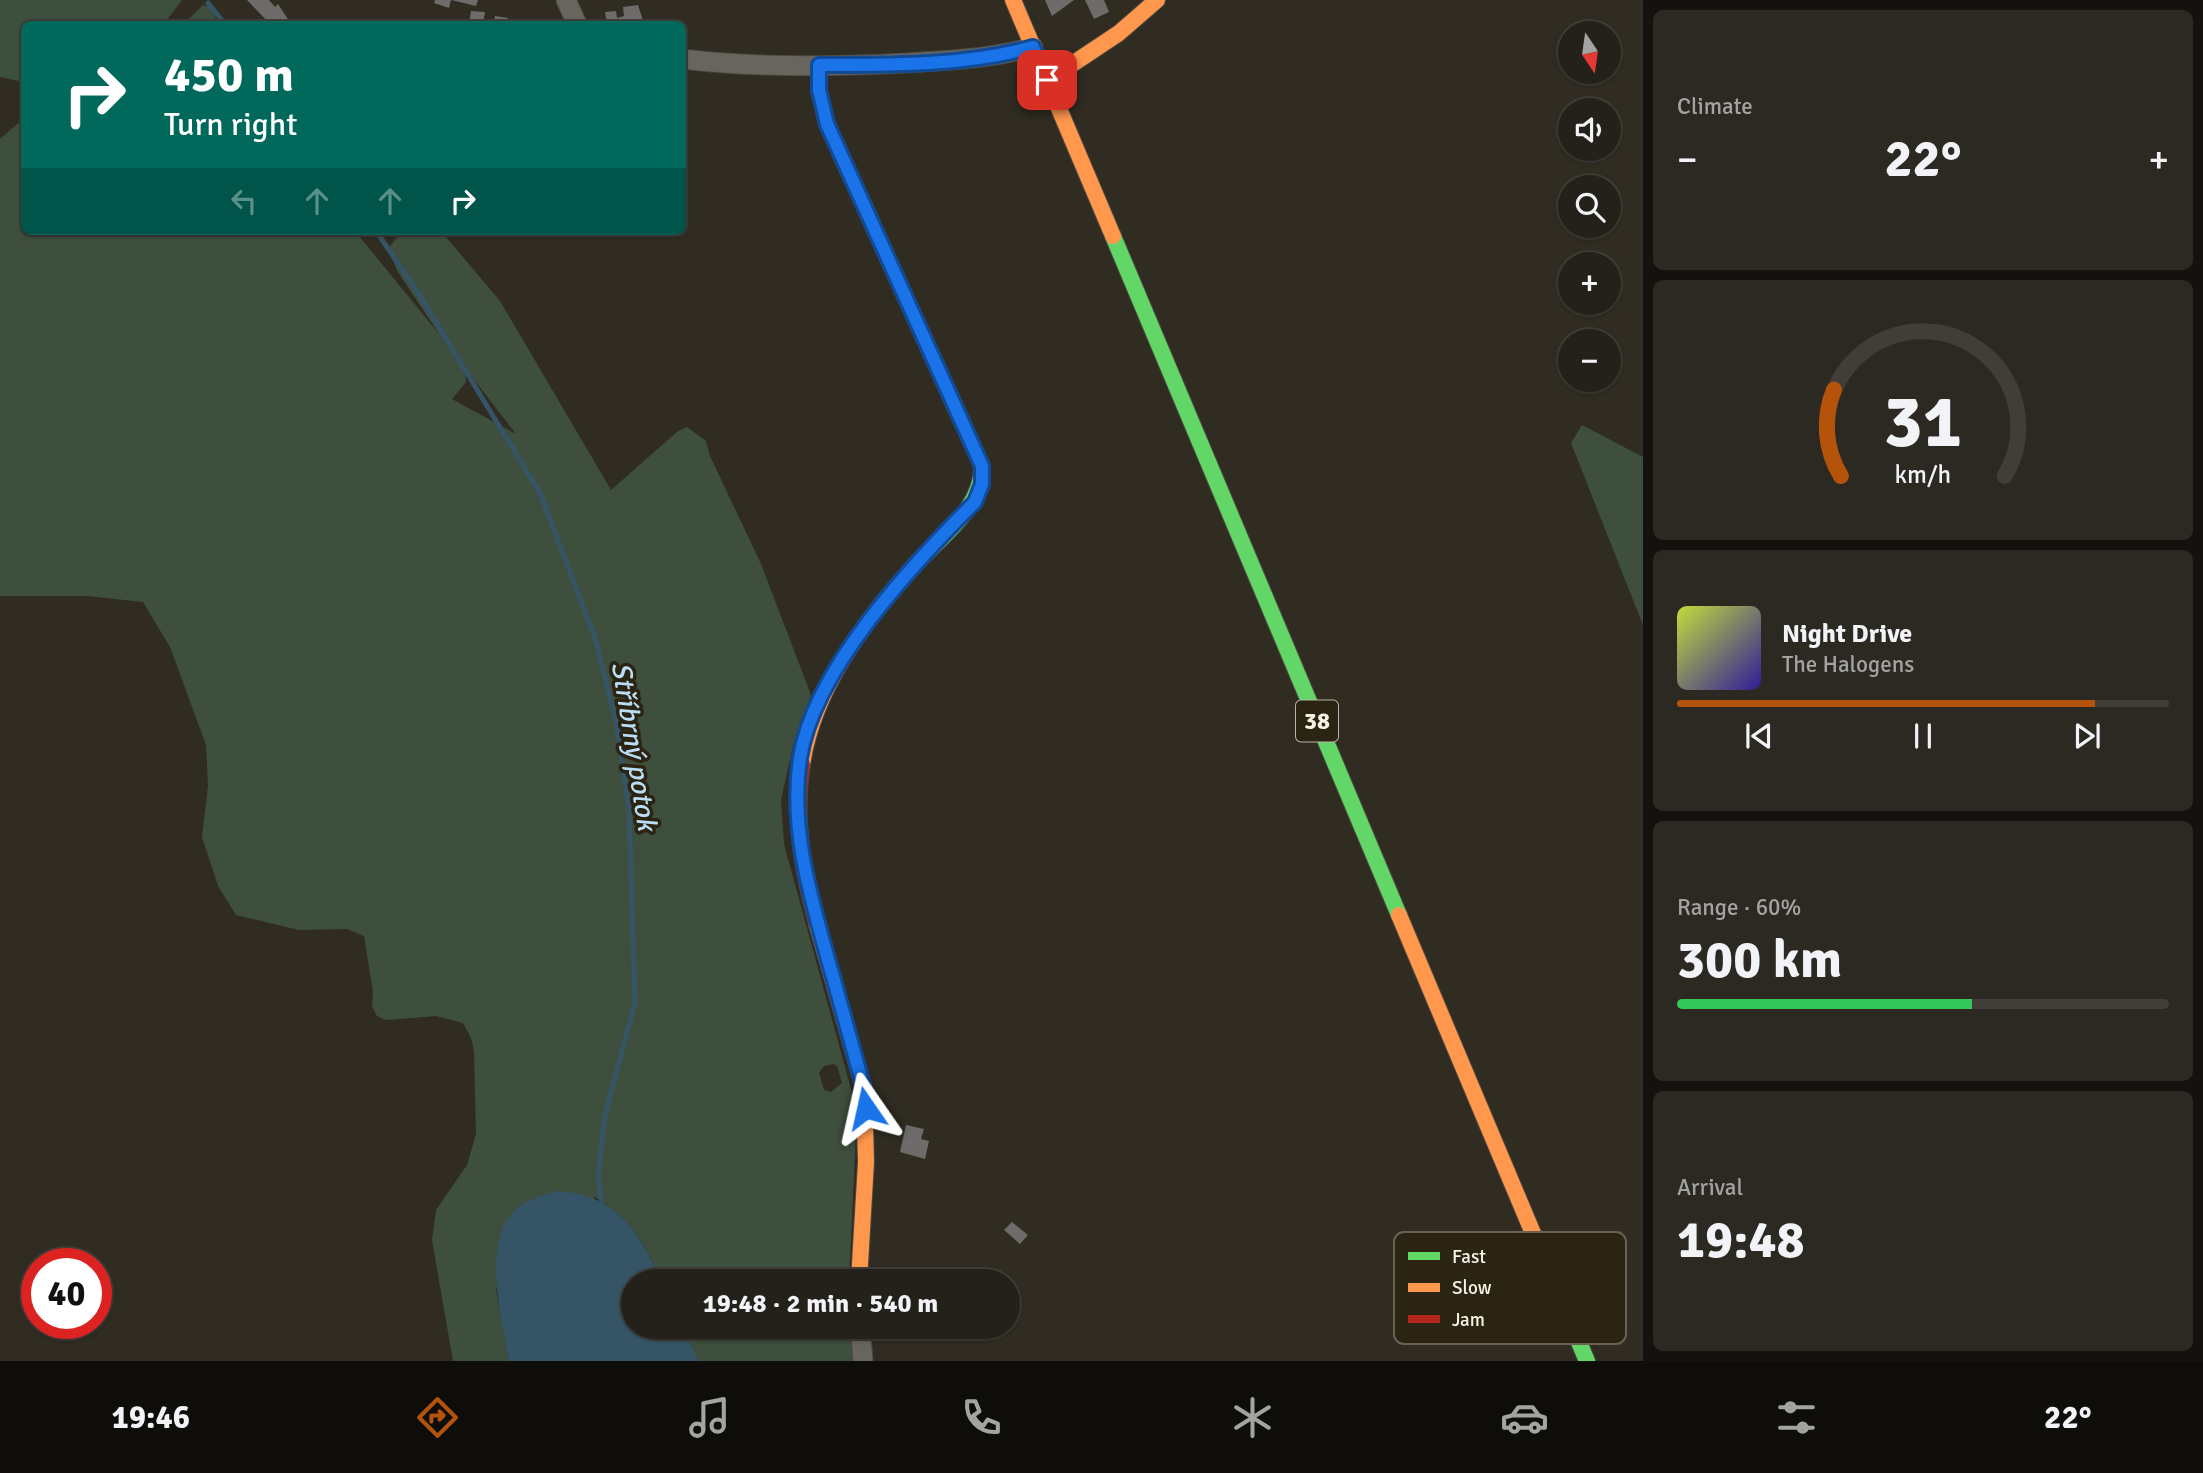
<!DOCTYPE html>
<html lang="en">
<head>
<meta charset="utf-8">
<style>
	:root { --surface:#24211a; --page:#2c2923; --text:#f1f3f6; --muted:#a3a3a2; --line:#413e39; --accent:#b45309 }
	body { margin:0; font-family:Signika,sans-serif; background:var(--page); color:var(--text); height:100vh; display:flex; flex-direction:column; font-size:26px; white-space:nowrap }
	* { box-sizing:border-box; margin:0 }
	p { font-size:23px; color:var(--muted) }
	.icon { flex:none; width:38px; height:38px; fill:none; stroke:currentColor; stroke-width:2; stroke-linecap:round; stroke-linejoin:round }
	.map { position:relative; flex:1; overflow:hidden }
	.details { display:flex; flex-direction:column; gap:10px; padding:10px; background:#14120e; width:560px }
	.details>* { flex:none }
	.banner { position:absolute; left:21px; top:21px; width:665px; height:214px; border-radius:10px; box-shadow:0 2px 5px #0004,0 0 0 2px var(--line); background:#00695c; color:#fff; overflow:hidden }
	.needle { width:46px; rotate:167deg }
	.fabs { position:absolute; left:1558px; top:21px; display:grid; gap:14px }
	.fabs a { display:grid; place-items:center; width:63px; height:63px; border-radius:50%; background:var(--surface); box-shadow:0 2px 5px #0004,0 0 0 2px var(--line); font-size:35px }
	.speed { position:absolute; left:21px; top:1248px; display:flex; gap:14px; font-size:35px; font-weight:700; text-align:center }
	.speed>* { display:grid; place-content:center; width:91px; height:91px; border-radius:50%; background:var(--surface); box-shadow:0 2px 5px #0004,0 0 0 2px var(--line); line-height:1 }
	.speed .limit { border:10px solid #d22; background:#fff; color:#111 }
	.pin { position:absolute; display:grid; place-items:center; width:60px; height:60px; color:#fff; margin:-30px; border-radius:14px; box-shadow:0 4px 10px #0006 }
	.me { position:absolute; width:77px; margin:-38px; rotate:349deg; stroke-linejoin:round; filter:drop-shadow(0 0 5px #0008) }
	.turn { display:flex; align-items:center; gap:24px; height:147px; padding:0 28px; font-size:32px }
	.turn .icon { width:91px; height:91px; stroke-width:2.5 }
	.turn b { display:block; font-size:49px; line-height:60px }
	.lanes { display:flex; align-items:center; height:66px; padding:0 28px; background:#0003; justify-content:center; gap:35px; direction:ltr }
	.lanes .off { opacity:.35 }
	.big { font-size:52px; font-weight:800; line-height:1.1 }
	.details .widget { flex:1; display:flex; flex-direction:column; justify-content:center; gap:10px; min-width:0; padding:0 24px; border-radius:10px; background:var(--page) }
	.details .dial { align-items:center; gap:0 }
	.dial svg { height:182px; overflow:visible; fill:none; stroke:var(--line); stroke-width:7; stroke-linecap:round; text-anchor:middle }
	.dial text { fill:var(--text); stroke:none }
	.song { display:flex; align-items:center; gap:21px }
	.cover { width:84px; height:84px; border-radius:10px; background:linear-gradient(135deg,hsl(70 70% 55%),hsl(250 70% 35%)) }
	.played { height:7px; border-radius:4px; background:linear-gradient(90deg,var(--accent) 85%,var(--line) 85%) }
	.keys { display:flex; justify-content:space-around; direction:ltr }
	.heat { display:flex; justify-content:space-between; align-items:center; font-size:38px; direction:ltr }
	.charge { height:10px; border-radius:5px; background:linear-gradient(90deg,#34c759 60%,var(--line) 0) }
	.trip { position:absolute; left:621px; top:1269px; width:399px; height:70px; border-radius:35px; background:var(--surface); box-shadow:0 2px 5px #0004,0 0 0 2px var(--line); font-weight:800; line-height:70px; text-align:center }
	.tab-bar { display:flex; height:112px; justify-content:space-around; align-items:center; background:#0e0d0a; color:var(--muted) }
	.tab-bar .icon { width:49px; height:49px }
	.tab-bar .selected { color:var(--accent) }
	.tab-bar b { font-size:32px; color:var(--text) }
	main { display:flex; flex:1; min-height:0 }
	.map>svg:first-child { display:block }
	.green { fill:#3f4f3e; fill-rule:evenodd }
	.water { fill:#355567 }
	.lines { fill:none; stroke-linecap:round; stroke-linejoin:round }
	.stream { stroke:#355567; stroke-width:5 }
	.building { fill:#6e6b6b }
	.street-casing { stroke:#4c4840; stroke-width:21 }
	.fast-casing { stroke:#4c4840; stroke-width:18 }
	.slow-casing { stroke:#4c4840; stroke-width:18 }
	.jam-casing { stroke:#4c4840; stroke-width:18 }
	.street { stroke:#68655e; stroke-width:19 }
	.fast { stroke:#63d668; stroke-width:16 }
	.slow { stroke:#ff974d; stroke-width:16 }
	.jam { stroke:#b3261e; stroke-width:16 }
	.route-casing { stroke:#114b97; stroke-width:18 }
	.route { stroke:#1a73e8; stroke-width:12 }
	.labels { text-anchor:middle; stroke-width:7; stroke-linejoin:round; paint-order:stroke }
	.shield { fill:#2c2413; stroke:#b9b4a7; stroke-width:2 }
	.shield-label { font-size:24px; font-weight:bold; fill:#f6f1e6 }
	.water-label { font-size:28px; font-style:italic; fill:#badef6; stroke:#2c2413 }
	.key { fill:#2c2413; stroke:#696252; stroke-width:2 }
	.key-label { font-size:19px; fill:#f6f1e6 }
</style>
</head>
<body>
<main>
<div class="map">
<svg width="1643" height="1361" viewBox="0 0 1643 1361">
	<rect width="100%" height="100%" fill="#302c22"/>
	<!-- green -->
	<path class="green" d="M0,0H182L164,24H24V82L0,77Z
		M203,5L210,7L219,24H184Z
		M24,118V231H355L439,334L398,272L388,250C403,225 413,229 441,231L500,301L611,490L678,431L687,427L706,441L710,456L761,564L811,695L794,742L781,800L784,844L857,1111L849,1281H662C644,1243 632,1220 595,1197L496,1289L509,1361H453L432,1240L436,1210L467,1165L476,1134L474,1051L471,1038L463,1023L436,1016L386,1020L377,1016L372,1006L373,992L364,936L347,929L299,930L236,915L218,886L202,837L208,786L206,745L170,647L143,602L87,596H0V139ZM465,368L516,434L452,399L466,382ZM833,1064L837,1066L842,1083L831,1092L824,1090L819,1073L824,1066Z
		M1582,425L1643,457V625L1571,443Z
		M683,1327H851L854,1361H699Z"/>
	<!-- water -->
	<path class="water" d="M555,1191C617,1194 637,1229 662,1281H634V1326L683,1327L699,1361H509C502,1322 481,1239 516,1209C527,1200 541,1196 555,1191Z"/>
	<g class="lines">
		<!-- stream -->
		<path class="stream" d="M208,3L225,24
			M376,231L417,291L540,493L595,638L616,722L629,809L635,1003L605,1114L598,1176L602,1206"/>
	</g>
	<!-- building -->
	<path class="building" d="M247,0H269L275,7L278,4L291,24H270Z
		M435,0H451L449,8L434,3Z
		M451,0H478L476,6Z
		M1045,0H1074L1052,16Z
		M1085,0H1104L1109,12L1094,19Z
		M638,5L644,24H607L605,12L616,11L617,18L624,16L623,7Z
		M471,11L485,12L483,24H469Z
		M495,16L508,18L507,24H494Z
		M906,1125L924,1129L921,1139L929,1141L925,1159L900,1152Z
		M1012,1222L1028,1235L1020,1244L1004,1230Z"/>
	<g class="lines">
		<!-- street casing -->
		<g class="street-casing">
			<path id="street" d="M566,0L577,24
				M682,59C757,68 832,67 906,63C949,60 991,59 1033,47
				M860,1326L863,1361"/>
		</g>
		<!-- fast casing -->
		<g class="fast-casing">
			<path id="fast" d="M819,65V91L827,124L982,466C982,509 942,535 915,565
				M1113,236L1399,915
				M1551,1276L1587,1361"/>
		</g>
		<!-- slow casing -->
		<g class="slow-casing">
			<path id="slow" d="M1013,0L1113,236
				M1047,81L1119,33L1157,0
				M802,765C813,689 865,620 915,565
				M1399,915L1551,1276
				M817,924L864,1089L866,1162L859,1281"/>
		</g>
		<!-- jam casing -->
		<g class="jam-casing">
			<path id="jam" d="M802,765C793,819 803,871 817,924"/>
		</g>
		<!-- street -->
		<use href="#street" class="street"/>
		<!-- fast -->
		<use href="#fast" class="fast"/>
		<!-- slow -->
		<use href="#slow" class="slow"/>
		<!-- jam -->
		<use href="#jam" class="jam"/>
	</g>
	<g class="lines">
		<!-- route casing -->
		<g class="route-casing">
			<path id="route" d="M866,1108L864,1089C852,1045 840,1001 827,956C809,891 790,827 800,758C814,669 913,564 975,502L982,484V466L827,124L819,90V65C889,65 965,66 1033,47L1047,80"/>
		</g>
		<!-- route -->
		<use href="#route" class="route"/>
	</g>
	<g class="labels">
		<!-- shield labels -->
		<rect class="shield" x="1296" y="700.5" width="42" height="41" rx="5"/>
		<g class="shield-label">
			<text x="1317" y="729">38</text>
		</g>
		<!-- water labels -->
		<g class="water-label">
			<text transform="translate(635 746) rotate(81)" y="10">Stříbrný potok</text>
		</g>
	</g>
	<!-- legend -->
	<rect x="1394" y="1232" width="232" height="112" rx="10" class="key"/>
	<rect x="1408" y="1252" width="32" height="8" fill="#63d668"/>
	<rect x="1408" y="1283" width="32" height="9" fill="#ff974d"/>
	<rect x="1408" y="1315" width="32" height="8" fill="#b3261e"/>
	<g class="key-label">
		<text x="1452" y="1263">Fast</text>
		<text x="1452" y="1294">Slow</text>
		<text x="1452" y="1326">Jam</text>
	</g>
</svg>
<div class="fabs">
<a><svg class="needle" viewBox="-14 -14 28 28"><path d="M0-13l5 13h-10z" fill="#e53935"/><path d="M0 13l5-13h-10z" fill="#a3a3a2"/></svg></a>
<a><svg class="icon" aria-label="sound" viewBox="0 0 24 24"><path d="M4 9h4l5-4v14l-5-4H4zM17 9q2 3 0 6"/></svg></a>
<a><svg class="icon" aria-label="search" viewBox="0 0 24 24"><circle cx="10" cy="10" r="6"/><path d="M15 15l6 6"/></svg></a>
<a>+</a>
<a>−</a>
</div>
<div class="speed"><div class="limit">40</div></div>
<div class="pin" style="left:1047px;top:80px;background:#d93025"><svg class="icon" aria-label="arrive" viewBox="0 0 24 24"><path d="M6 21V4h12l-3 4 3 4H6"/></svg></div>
<svg class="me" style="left:866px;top:1108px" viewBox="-20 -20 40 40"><path d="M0-17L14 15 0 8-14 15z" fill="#1a73e8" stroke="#fff" stroke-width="4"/></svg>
<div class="trip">19:48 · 2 min · 540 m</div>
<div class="banner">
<div class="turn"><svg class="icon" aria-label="right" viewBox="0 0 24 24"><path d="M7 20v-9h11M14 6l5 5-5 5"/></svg><div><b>450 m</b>Turn right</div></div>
<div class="lanes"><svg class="icon off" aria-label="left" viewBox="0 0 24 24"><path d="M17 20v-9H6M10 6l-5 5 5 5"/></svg><svg class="icon off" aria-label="ahead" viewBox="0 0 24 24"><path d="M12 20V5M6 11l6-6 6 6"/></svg><svg class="icon off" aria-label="ahead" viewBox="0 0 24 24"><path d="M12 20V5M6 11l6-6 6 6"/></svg><svg class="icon" aria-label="right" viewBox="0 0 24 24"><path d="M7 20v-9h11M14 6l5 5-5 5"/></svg></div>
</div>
</div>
<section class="details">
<div class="widget"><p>Climate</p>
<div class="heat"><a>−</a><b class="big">22°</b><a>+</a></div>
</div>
<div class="widget dial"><svg viewBox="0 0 100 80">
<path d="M14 69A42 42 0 1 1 86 69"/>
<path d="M14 69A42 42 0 0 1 11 31" stroke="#b45309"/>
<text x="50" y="56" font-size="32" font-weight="700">31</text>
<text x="50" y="72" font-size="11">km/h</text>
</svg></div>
<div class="widget">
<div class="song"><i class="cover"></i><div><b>Night Drive</b><p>The Halogens</p></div></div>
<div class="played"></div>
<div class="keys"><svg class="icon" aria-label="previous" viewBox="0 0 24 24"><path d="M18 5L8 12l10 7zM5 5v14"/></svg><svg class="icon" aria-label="pause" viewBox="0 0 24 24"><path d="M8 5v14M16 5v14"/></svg><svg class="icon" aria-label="next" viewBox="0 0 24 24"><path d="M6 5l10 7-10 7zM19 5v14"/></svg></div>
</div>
<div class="widget"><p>Range · 60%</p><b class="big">300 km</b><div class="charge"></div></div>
<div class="widget"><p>Arrival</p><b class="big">19:48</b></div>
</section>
</main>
<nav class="tab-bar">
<b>19:46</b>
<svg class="icon selected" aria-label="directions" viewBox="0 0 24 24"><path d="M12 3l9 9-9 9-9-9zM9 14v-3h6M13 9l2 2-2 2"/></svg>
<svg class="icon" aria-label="music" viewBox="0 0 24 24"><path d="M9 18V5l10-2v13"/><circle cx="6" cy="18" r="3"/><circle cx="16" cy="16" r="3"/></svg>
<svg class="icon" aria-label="phone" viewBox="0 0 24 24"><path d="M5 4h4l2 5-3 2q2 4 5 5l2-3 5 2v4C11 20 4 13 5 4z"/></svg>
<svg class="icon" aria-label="climate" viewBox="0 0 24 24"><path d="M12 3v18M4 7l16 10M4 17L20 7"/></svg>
<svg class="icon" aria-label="car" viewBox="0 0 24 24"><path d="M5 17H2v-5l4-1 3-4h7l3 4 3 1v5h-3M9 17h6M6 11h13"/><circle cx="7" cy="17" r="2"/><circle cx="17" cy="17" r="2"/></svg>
<svg class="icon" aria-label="filters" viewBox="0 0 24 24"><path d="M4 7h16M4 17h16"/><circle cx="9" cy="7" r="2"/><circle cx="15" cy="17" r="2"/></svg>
<b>22°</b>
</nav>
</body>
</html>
